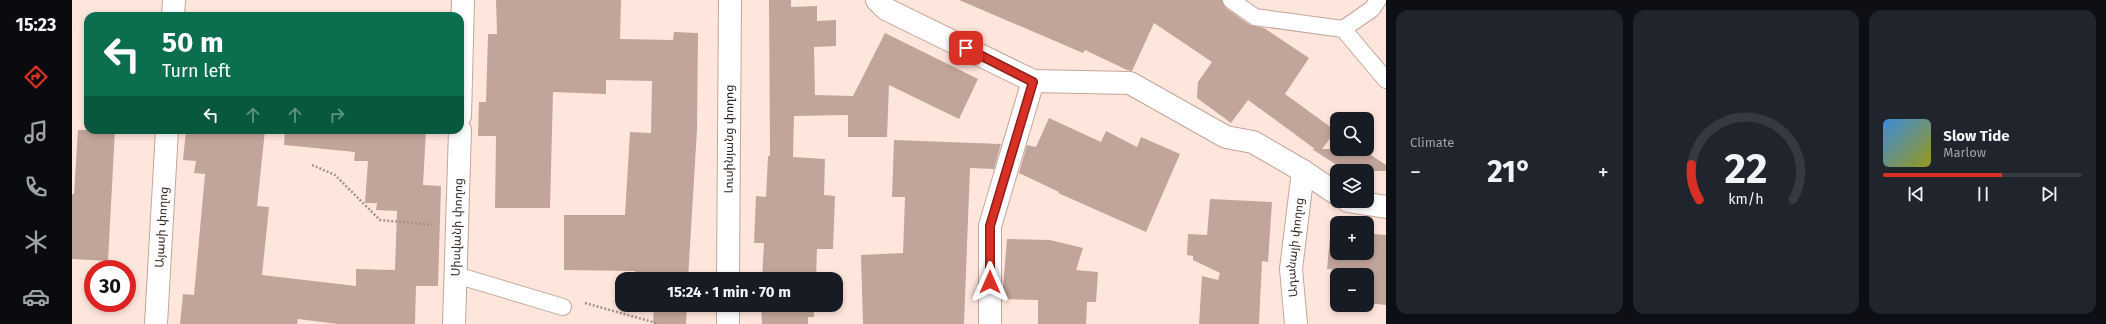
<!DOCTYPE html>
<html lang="en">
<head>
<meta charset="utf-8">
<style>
	:root { --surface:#171b24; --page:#20242c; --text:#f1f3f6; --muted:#9ea1a6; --line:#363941; --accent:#d93025 }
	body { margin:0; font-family:"Fira Sans","Noto Sans Armenian",sans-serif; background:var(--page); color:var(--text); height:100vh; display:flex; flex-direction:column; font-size:15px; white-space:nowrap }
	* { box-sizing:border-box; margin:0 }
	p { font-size:13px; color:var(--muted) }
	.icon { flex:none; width:22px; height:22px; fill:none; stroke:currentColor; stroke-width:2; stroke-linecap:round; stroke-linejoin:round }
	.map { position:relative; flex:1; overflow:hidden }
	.side { display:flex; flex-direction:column; gap:10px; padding:10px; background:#0d0f14; width:720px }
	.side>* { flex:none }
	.top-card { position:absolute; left:12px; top:12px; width:380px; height:122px; border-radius:12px; box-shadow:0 2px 6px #0003; background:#0b6e4f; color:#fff; overflow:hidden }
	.fabs { position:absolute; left:1258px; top:112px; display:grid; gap:8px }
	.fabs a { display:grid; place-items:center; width:44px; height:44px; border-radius:8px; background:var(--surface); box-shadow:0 2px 6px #0003; font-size:20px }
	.speed { position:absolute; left:12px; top:260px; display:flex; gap:8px; font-size:20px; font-weight:700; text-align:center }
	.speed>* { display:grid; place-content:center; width:52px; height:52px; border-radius:50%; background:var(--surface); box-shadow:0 2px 6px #0003; line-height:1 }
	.speed .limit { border:6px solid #d22; background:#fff; color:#111 }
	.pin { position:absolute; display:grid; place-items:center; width:34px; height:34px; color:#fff; margin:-17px; border-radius:8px; box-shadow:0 2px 6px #0006 }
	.me { position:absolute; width:44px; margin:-22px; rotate:0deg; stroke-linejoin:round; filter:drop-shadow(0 0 3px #0008) }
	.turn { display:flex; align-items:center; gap:14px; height:84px; padding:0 12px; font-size:18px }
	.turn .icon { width:52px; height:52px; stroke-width:2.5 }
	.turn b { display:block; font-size:28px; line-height:34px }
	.lanes { display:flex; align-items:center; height:38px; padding:0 12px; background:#0003; justify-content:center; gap:20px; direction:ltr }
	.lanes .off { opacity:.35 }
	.big { font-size:30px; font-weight:700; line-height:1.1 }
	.side .widget { flex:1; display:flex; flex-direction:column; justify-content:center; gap:6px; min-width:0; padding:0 14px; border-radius:12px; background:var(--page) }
	.side .dial { align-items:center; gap:0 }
	.dial svg { height:104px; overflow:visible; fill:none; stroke:var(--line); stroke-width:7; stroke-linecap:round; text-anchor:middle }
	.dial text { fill:var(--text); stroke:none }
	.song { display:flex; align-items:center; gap:12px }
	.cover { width:48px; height:48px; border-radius:6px; background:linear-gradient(135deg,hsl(210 70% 55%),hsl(60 70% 35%)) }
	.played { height:4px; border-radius:2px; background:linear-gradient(90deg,var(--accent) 60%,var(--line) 60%) }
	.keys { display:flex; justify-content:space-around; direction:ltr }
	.heat { display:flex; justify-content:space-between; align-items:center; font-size:22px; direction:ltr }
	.side .tiles { flex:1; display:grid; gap:10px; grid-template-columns:repeat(3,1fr) }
	.trip { position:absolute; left:543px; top:272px; width:228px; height:40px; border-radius:12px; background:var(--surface); box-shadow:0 2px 6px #0003; font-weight:700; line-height:40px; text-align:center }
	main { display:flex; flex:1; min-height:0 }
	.tabs { display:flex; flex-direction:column; width:72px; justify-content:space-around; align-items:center; background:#090b0e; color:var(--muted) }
	.tabs .icon { width:28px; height:28px }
	.tabs .on { color:var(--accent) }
	.tabs b { font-size:18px; color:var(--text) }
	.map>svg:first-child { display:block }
	.building { fill:#c2a59a }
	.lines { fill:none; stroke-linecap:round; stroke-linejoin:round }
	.service-casing { stroke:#c3a69b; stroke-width:18 }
	.minor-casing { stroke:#c3a69b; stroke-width:24 }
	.path { stroke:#a5938b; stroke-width:2.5; stroke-dasharray:2 2; stroke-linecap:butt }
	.service { stroke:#fff; stroke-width:16 }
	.minor { stroke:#fff; stroke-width:22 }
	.route-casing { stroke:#8d1f18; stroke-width:10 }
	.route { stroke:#d93025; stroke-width:7 }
	.labels { text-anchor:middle; stroke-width:3.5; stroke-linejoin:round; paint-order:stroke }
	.street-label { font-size:12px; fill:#342924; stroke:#ffe6dc }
</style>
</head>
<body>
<main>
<nav class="tabs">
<b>15:23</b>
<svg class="icon on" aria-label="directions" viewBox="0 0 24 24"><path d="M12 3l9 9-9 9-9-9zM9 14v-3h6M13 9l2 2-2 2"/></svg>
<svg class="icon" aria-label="music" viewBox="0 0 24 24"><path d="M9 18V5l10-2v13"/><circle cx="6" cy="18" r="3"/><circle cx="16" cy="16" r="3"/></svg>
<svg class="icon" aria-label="phone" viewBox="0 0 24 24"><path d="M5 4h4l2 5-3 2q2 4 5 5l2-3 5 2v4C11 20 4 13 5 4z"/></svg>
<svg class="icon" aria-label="climate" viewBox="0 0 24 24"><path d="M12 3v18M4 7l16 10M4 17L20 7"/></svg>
<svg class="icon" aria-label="car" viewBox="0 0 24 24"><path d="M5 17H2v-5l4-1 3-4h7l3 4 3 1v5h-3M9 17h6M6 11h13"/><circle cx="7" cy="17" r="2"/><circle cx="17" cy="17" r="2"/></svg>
</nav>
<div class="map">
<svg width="1314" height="324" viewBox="0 0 1314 324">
	<rect width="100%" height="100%" fill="#ffe6dc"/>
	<!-- building -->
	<path class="building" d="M424,0H549L548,39L601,40L602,32L626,33L625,130L616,279H563V271L492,270V215H553L558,132L579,133L580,81L534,80V94L481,92L478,208H423L424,136H406L407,102H414L416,34H425Z
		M697,0H719V7L745,6V21L764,20V46L742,47L743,95L781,96L813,33L906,79L887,119L817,85L815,137H776V115L722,116L721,157L753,159L752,195L763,196L761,249H745L744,279H690L692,243H682L684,196L694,197L696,156H698Z
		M887,0H1150L1154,8L1178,25L1192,28L1237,58L1213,94L1264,131L1250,149H1290L1314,165V171H1274L1240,149H1243L1176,100L1159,123L1125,98L1126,82L1140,62L1082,23L1060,71L1055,70L1013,50L1011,53Z
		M977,118L1029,142L1034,131L1065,147L1069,137L1108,154L1074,232L986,193L987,192L947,173L955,145L964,147Z
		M6,130H43L36,261L0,259V194H2Z
		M114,130H193L185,206L197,207L190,275L284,286V269L323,270L325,211L304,210L305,203H293L296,161H282L283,152L212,145L213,130H354L351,185L369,186L366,286H344L343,324H266L226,319L225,324H108L111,294L122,295L133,174L122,173L124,161L111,160Z
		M822,140L929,144L922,169L898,168L892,324H791L789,255L831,253L833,197H820Z
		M1138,199L1200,202L1196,262L1190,261L1187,324H1127L1130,276L1146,280L1148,273L1121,260V256L1115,255L1116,234L1135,235Z
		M1259,227L1265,228V253H1295V230L1302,231V234L1314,235V305L1295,303V275H1269L1270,270L1255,269Z
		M935,239L978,240L1011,248L1004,270L1026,272L1024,302H1015L1014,324H966V300L930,299Z
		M582,305H615L614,324H581Z
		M689,305H742V317H736V324H690Z"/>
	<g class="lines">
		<!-- service casing -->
		<g class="service-casing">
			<path id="service" d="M1159,0L1183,17L1271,29L1300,9L1306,0
				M1271,29L1314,80
				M384,275L491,307"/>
		</g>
		<!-- minor casing -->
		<g class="minor-casing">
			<g id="minor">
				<path d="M805,0L814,9L961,81L1058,83L1154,137L1181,142L1231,171L1265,194"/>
				<path d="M101,16L102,0"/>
				<path d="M388,116L391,0"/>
				<path d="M1276,201L1314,207"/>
				<path id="s1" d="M656,279L658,0"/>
				<path id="s2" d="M84,324L95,130"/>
				<path id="s3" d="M382,324L388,130"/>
				<path d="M656,324V305"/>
				<path d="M918,324V226L961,81"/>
				<path id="s4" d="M1224,324L1219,269L1231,171"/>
			</g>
		</g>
		<!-- path -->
		<path class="path" d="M240,165L263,175L308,220L360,225
			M513,303L588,324"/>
		<!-- service -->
		<use href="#service" class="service"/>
		<!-- minor -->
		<use href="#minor" class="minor"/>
	</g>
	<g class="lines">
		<!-- route casing -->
		<g class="route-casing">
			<path id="route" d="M894,48L961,82L918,226V282"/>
		</g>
		<!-- route -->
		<use href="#route" class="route"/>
	</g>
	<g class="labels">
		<!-- street labels -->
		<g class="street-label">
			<text dy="4" stroke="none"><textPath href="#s1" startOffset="140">Լուսինյանց փողոց</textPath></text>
			<text dy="4" stroke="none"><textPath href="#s2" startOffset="97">Այասի փողոց</textPath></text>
			<text dy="4" stroke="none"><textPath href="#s3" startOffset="97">Սիսվանի փողոց</textPath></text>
			<text dy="4" stroke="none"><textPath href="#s4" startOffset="77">Ադանայի փողոց</textPath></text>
		</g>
	</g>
</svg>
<div class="fabs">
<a><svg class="icon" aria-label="search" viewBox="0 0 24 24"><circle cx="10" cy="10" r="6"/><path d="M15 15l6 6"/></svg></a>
<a><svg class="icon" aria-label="layers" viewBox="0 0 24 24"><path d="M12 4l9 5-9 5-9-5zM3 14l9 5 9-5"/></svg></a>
<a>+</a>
<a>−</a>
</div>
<div class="speed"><div class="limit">30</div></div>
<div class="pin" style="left:894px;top:48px;background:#d93025"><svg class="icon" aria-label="arrive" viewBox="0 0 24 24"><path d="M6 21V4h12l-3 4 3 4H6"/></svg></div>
<svg class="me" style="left:918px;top:282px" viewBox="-20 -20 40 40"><path d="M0-17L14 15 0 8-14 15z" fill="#d93025" stroke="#fff" stroke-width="4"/></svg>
<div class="trip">15:24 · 1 min · 70 m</div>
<div class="top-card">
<div class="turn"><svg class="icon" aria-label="left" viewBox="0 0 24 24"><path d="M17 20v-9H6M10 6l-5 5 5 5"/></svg><div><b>50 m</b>Turn left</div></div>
<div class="lanes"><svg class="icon" aria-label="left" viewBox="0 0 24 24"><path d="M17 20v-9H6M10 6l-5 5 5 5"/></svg><svg class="icon off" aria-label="ahead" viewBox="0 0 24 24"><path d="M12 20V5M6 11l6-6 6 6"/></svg><svg class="icon off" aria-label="ahead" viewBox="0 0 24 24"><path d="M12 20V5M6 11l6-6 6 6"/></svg><svg class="icon off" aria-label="right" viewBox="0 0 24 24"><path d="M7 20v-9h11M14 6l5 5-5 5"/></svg></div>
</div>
</div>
<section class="side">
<div class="tiles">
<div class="widget"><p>Climate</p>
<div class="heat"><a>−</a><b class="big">21°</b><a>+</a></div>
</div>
<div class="widget dial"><svg viewBox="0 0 100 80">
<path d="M14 69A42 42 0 1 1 86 69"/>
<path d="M14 69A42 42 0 0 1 8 42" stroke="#d93025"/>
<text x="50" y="56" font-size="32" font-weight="700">22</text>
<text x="50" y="72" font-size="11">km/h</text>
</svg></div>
<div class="widget">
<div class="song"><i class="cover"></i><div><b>Slow Tide</b><p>Marlow</p></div></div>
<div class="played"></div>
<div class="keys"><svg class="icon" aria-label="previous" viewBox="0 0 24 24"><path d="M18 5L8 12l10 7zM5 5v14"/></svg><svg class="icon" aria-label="pause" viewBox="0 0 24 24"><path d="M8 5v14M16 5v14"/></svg><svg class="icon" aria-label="next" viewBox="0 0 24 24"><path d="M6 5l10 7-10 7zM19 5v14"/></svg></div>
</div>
</div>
</section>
</main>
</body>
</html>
